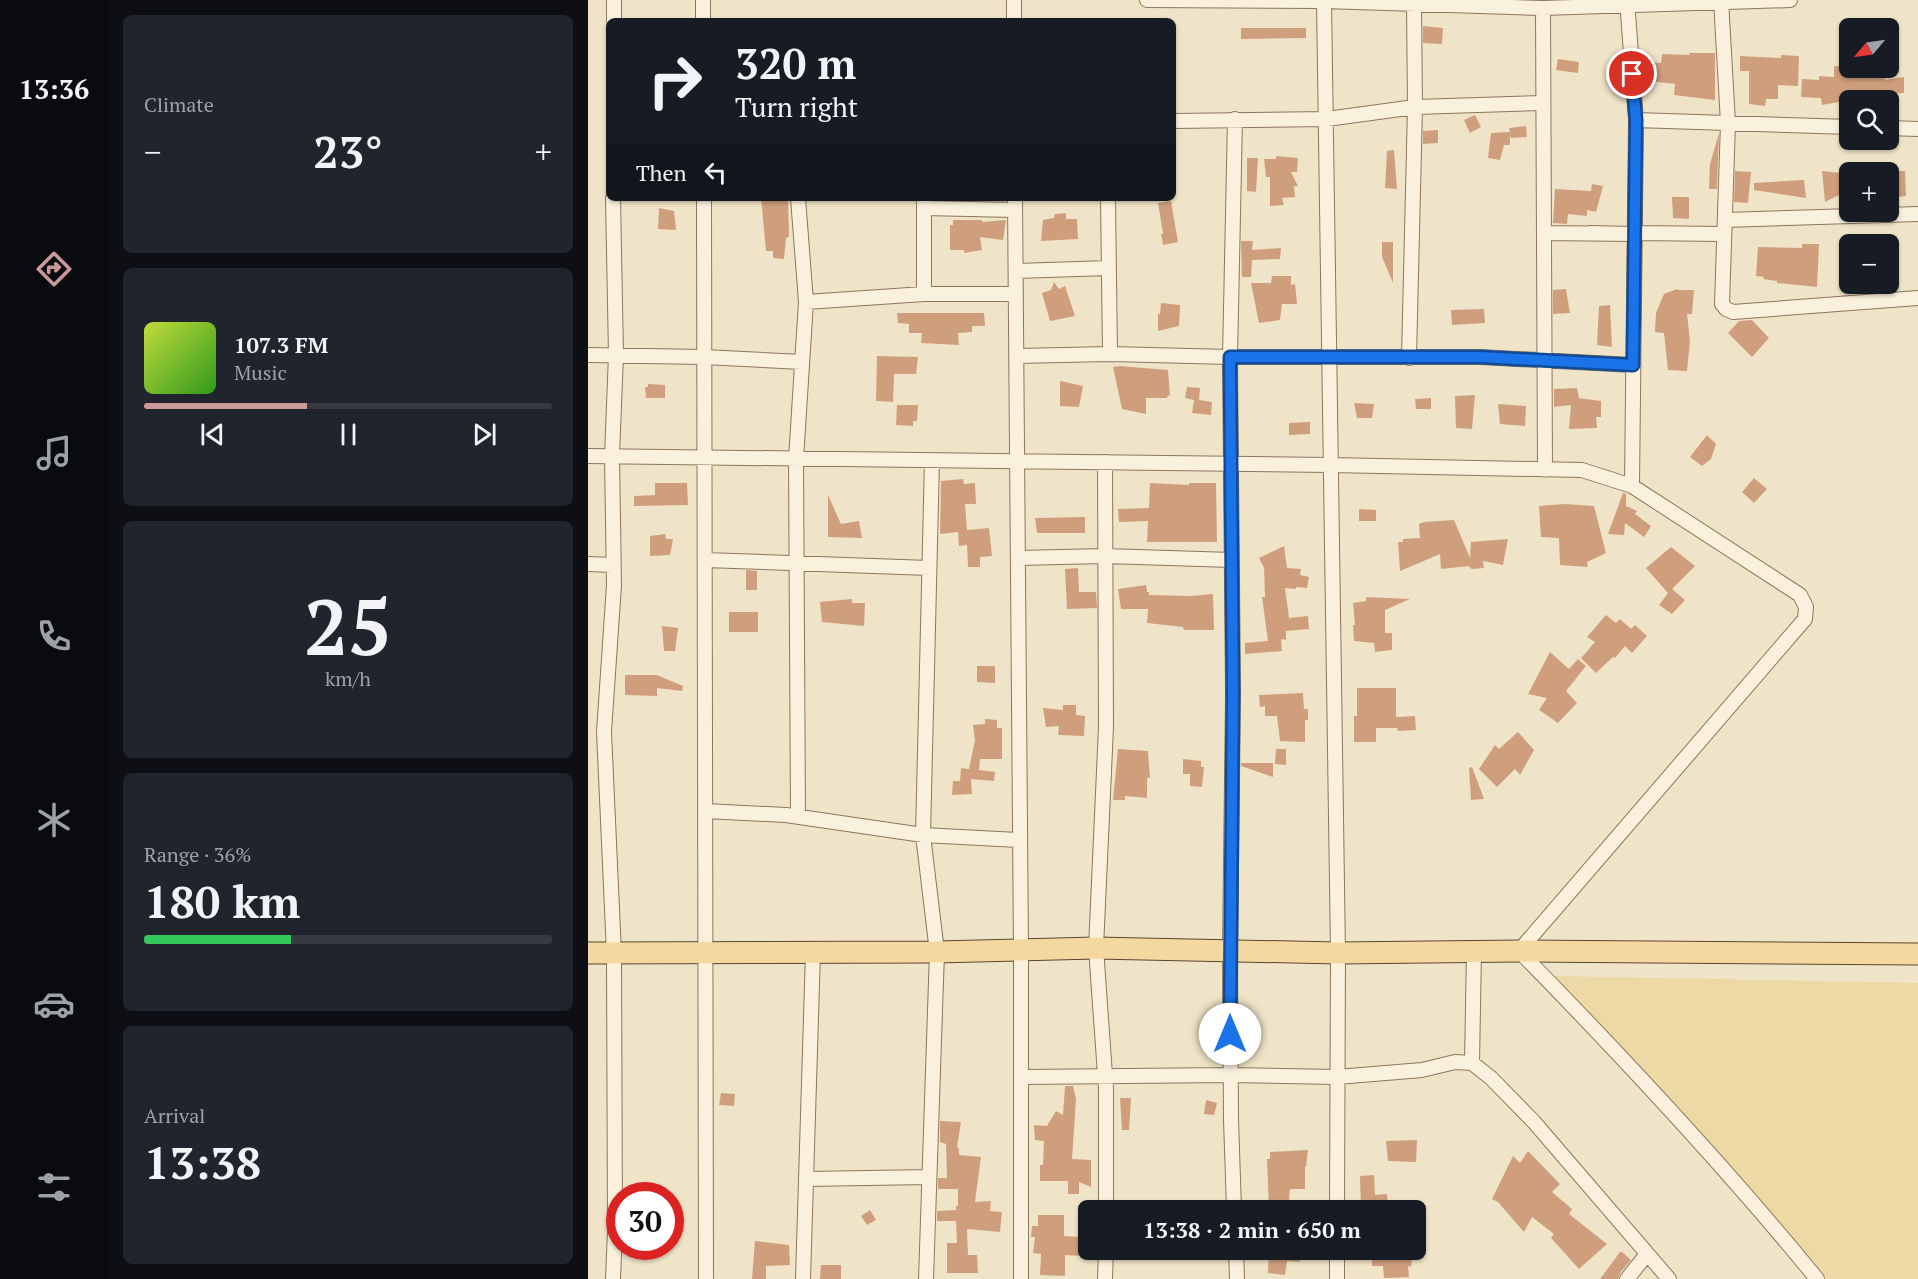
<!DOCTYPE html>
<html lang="en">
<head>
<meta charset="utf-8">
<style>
	:root { --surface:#171b24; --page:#20242c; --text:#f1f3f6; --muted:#9ea1a6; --line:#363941; --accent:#cc999b }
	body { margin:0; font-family:"PT Serif",serif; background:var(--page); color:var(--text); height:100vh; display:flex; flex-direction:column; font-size:22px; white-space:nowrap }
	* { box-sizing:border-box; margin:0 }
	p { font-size:20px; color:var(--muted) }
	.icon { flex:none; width:33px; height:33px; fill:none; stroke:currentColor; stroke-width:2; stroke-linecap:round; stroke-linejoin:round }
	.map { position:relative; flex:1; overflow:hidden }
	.panel { display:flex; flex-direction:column; gap:15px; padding:15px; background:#0d0f14; width:480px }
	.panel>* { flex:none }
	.guide { position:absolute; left:18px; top:18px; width:570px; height:183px; border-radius:9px; box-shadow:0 2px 4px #0004; background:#171b24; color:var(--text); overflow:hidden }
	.needle { width:39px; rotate:241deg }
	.buttons { position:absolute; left:1251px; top:18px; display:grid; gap:12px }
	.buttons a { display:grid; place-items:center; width:60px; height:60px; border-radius:9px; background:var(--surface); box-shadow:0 2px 4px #0004; font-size:30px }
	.speed { position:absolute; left:18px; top:1182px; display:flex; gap:12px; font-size:30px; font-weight:700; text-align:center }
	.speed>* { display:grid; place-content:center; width:78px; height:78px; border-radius:50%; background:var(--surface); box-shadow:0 2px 4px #0004; line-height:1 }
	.speed .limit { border:9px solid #d22; background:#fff; color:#111 }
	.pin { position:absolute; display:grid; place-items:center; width:51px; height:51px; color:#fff; margin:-26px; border:3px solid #fff; border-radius:50%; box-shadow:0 2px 6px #0007 }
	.me { position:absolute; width:66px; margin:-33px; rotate:0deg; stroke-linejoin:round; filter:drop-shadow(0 0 4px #0008) }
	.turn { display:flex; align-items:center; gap:21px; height:126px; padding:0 30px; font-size:27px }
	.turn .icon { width:78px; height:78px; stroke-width:2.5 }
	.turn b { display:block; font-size:42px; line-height:51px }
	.then { display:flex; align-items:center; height:57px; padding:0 30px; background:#0003; gap:12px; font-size:22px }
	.big { font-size:45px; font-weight:700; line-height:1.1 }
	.panel .card { flex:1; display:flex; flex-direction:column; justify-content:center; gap:9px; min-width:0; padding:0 21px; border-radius:9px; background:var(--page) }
	.panel .dial { align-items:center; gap:0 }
	.dial b { font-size:78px; line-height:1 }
	.song { display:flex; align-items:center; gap:18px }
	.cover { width:72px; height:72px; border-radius:9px; background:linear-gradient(135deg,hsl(70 70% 55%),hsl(110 70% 35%)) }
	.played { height:6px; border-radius:3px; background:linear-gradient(90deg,var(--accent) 40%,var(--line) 40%) }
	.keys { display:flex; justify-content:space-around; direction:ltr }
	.heat { display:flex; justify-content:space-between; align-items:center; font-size:33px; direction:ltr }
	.charge { height:9px; border-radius:4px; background:linear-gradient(90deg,#34c759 36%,var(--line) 0) }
	.trip { position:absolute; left:490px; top:1200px; width:348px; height:60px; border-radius:9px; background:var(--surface); box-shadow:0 2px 4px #0004; font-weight:700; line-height:60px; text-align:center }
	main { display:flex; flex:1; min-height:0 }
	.tabs { display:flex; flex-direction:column; width:108px; justify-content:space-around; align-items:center; background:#090b0e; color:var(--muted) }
	.tabs .icon { width:42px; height:42px }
	.tabs .selected { color:var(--accent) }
	.tabs b { font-size:27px; color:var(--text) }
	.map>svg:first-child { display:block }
	.sand { fill:#ecd9a5 }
	.building { fill:#cf9f7d }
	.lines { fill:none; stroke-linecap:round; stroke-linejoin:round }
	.street-casing { stroke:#8d765c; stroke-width:16 }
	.primary-casing { stroke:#5b4430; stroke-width:23 }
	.street { stroke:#faf1dc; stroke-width:14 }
	.primary { stroke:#f3d9a0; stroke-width:21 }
	.route-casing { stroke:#114b97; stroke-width:15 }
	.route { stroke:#1a73e8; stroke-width:10 }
</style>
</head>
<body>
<main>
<nav class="tabs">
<b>13:36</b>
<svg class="icon selected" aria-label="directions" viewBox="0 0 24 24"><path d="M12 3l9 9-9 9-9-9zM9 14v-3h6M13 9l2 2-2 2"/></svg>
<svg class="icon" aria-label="music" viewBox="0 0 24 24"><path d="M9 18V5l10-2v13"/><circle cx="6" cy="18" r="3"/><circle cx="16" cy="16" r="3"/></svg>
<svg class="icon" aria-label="phone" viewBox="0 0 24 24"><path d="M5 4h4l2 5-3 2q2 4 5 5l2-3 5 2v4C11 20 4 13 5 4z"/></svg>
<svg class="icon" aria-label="climate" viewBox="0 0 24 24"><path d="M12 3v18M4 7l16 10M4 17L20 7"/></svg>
<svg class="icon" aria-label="car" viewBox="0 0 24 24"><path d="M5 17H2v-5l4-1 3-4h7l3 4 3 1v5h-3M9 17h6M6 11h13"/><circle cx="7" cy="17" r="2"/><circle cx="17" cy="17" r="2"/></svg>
<svg class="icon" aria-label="filters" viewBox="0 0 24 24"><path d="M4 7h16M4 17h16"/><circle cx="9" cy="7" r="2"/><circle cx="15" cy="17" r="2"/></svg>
</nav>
<section class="panel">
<div class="card"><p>Climate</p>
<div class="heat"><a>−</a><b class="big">23°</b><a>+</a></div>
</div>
<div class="card">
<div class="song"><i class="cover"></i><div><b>107.3 FM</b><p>Music</p></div></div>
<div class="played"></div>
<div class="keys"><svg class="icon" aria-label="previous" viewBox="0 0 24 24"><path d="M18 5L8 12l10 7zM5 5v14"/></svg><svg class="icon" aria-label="pause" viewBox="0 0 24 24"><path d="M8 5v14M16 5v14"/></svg><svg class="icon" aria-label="next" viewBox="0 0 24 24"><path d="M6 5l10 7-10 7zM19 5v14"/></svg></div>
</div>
<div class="card dial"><b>25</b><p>km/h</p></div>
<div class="card"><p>Range · 36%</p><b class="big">180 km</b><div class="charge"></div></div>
<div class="card"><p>Arrival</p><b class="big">13:38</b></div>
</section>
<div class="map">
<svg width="1330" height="1279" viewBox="0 0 1330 1279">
	<rect width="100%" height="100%" fill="#f0e4c8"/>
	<!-- sand -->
	<path class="sand" d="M966,976L1330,983V1279H1228Z"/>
	<!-- building -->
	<path class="building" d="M835,26L855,28L854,44L835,43Z
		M653,28H718V38L653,39Z
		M1101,53H1127V100L1086,95L1087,84L1062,81L1063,62L1073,63L1074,54L1102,55Z
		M1193,55L1211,56L1210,86L1190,85V99H1178L1177,106L1161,104V71H1152V56L1193,58Z
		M970,59L991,62L990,73L968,70Z
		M1246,66L1296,68L1297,80L1316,77V93L1287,95L1286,100H1262L1234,105L1233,98L1213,97L1214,79L1231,80V76L1246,77Z
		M887,115L893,127L882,133L876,120Z
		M938,126L939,137L923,138L922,134V145H916L912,160L900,158L903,133L922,132L921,128Z
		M850,130V143L835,144V131Z
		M1131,133L1129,189H1121L1122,164Z
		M806,150L809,189L797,188L799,151Z
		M688,156L710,158L709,172H703L710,186H706L707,197L694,198L696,205L682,206V177H678L676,159H688Z
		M659,158H670L668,192L659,191Z
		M1147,171L1163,172L1160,203L1146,202Z
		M1234,171L1253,173V194L1237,202Z
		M1300,171H1317L1318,196L1300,198Z
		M1216,180L1218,198L1166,190V183Z
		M1004,184L1015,186L1008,212L999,210V216L980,214L979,224L965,223L967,189L1003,191Z
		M1084,197H1101V219L1085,218Z
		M173,198H200L201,237L198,238L196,259L185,258V251H178Z
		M583,201L590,242L575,245L573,234H575L570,203Z
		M71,208L86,211L88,230L70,229Z
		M478,213V219H489L490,239L453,241L455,220L466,218L467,214Z
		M365,220H394V222L418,220L415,240L392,237L394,250L376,253V250H362V225H365Z
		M653,241H665L664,250L693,248L692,259L664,260L663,277H654Z
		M794,242H805V283L794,257Z
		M1214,244H1231L1229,287L1189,283V281L1175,279L1176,277L1168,276L1170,247L1214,248Z
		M684,276H703V285L707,284L709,304H694L692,320L671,323L663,283H683Z
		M466,282L471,289L477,286L487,316L462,321L454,293L463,290Z
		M978,289L982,313L965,314V290Z
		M1089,289L1090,290H1106L1104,314H1099L1102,341L1099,371L1080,370L1076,333L1067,332L1068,313L1076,294Z
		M573,303L592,305L591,326L570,331V314H572Z
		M1022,305L1024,347L1009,345L1011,306Z
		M896,309L897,323L864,325L863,310Z
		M309,313H396L397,326H384V332L370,333L371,345L333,343L334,333H321V324L310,323Z
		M1164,320L1181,338L1164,357L1140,333L1151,321Z
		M289,356L330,357L328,374H306L305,402L288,401Z
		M532,366L580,370L582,396L580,395L579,398H558V414L534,409L525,367Z
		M472,381L495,386L491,407L472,406Z
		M60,384L77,385V398H58L57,387H60Z
		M599,387L612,388L611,400L624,402L623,415L604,413L606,400L597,398Z
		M989,388L991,398L1013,401V417H1008L1009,428L981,429L983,405L966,407V389Z
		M887,395L884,429L868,428L867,396Z
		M843,398V409H828L827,399Z
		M766,403L786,404L784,418H769Z
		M910,404L938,406L937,426L912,424Z
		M309,405H330L329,421H325V426L308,425Z
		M722,422V434L701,435V423Z
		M1119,435L1128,444L1123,459L1114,466L1102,457Z
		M1166,478L1179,489L1166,503L1154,492Z
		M375,479L376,484L387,483L388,504H377L379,530L401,528L404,556L392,557V567H380L379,545L371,546L370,532L352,534L353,481Z
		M67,483H99L100,505L46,506V496L67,495Z
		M562,483L601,485V483H628L629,542H559L560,521L531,522L530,509L561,508Z
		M1035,493L1038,494V506L1049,511L1047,514L1063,526L1056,537L1037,523L1036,535L1020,534Z
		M240,495L253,524L271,521L274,538L240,537Z
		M977,504L1006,506L1018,553L999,562L1000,567L972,565L971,538L953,537L951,506Z
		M771,509L788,510V521H771Z
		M497,517V533H449L447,518Z
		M866,520L882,558L883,542L920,539L915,565L895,561L896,568L883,569L881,566L853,569L852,554L812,571L810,542H815V539L832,538L831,524L836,522Z
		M77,534L78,539H85L82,555L62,556V536Z
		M696,546L699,568L713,569L712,575L721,577L719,588L708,587V589L697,588L701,618L720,616L721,629L698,631V640L693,639L694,651L657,654V643L680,641L674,597H677L676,568L671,558Z
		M1083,547L1107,566L1084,589L1097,600L1084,614L1071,605L1080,593L1058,568Z
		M490,568L491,592H508L509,608L479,609L477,569Z
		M158,570L169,571V590H158Z
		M558,585L559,592H561V595L603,596L625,594L626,630H596L595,627L559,623L560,609H533L530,589Z
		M778,597L822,599L797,610V633H804V650L787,652L786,643L766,641L765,625H767L765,603L778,601Z
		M264,599V603H277L276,626L234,622L232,602Z
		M141,612H170V632H141Z
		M1018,615L1028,623L1032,619L1043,629L1047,625L1059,636L1044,653L1037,646L1027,658L1025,657L1008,673L993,658L1007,642L999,637Z
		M74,626L90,628L87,651H76Z
		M962,652L981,669L990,659L998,666L978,691L989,703L970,723L951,710L959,698L940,694Z
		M389,666H407V683L389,682Z
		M37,675H69L95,686L94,691L69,688V696L37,695Z
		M769,688H808V717L827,716L828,730L810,731L809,728H788V742H766V716H769Z
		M715,693L716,709H720V720H717V742L692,741L689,716H677V706L672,707L671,695Z
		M475,705H488V715L497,716L496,736L470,735L471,726L458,727L455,708L475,710Z
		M397,719L409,720V728H414V759H392L391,770L407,772L406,781L383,779L384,794L364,795L365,781H372L373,768L381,769L387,740L385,725L397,724Z
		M930,732L946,750L932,775L927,769L909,787L891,769L907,745L911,749Z
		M530,749L560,751L562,778H559V798L537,796V800H525Z
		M688,749H698V765L687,764Z
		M595,759L613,761V767H616L614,787L602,786V774H595Z
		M653,763H685V777L653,766Z
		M884,767L896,799L883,800L881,768Z
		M477,1086H485L488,1099L484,1159L503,1160V1187L491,1182V1194H480V1181H452V1165H455L456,1141L447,1140L446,1125L459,1126L468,1111L475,1115Z
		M133,1093L147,1094L146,1106L131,1105Z
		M532,1098H543L541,1130H534Z
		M618,1100L629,1103L626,1115L616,1114Z
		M352,1121L373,1122L369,1147L371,1149V1155L393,1157L387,1202L403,1201L402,1211L414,1212L412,1232L379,1229L380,1255H389L390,1273H359V1243H369L368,1221H349V1211L368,1210V1206H370V1189H350V1178H359L358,1144L352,1142Z
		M829,1140L828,1162L800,1161L798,1141Z
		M720,1150L718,1167H717V1189H702L700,1209L681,1207L679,1159H682V1152Z
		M940,1151L972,1184L964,1192L984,1209L981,1214L1019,1244L991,1269L963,1238L966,1234L944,1217L936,1232L910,1202L904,1199L925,1156L932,1163Z
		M786,1175L787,1195L799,1194L800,1210H773L772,1176Z
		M282,1210L288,1220L279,1225L273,1216Z
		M450,1215H476V1236L492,1237V1256L477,1255V1276L452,1275L453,1254L445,1253L447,1237H443L444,1226H450Z
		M167,1241L201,1245L202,1265L178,1266V1279H164Z
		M681,1250H713L712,1262L699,1261L697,1275L680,1273Z
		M784,1250H825L823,1267L820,1266L821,1277L796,1278L795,1266H784Z
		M1032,1252H1034L1043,1260L1032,1273L1030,1279H1012Z
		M233,1265H253V1279H232Z"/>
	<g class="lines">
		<!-- street casing -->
		<g class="street-casing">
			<path id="street" d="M115,0V21
				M426,0V21
				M559,0L736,1L955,8L1202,0
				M1039,0L1048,120L1044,486
				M1133,0L1140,123L1134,304L1138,309L1145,312L1330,298
				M736,1L750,953L749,1210
				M955,8L957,470
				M26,21V0
				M1048,120L1262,127
				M585,121L739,119L827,107L955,103
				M1300,128L1330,129
				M25,198L28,355L24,456L26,585L16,732L26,953L27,1231L25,1279
				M116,198L118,1279
				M427,198L433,951V1279
				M520,198L522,354
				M336,208L427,210
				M1137,220L1330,214
				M956,233L1045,234L1002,233
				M1047,233L1136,234
				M428,271L521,268
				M336,294V198
				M218,302L336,294H428
				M0,355L116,357L214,362
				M428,356L522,354L642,357H892L1045,365
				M821,358L827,107L826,4
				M0,456L742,465L994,470L1044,486L1212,595L1218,607L1217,619L931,951C1034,1056 1136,1165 1229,1279
				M517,462L518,727L508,948L518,1089V1210
				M430,558L517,556L644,560
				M117,560L341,568
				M0,564L25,565
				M117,811L198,815L335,835L432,840
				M210,817L208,459L218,302L210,198
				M884,1063L886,951
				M433,1077L642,1075L749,1077L834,1070L867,1062L884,1063L903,1078L946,1122L1081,1279
				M218,1179L341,1177
				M646,1210L643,1119L642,951L645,693L642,357L647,119
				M648,1250L649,1279
				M215,1279L225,952
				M338,1279L349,952L335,835L344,460
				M517,1279L518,1250
				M749,1279V1250
				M1039,1279L1059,1254"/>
		</g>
		<!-- primary casing -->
		<g class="primary-casing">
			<path id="primary" d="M0,953L349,952L508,948L750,953L931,951L1330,954"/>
		</g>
		<!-- street -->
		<use href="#street" class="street"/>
		<!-- primary -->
		<use href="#primary" class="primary"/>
	</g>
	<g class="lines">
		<!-- route casing -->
		<g class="route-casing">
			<path id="route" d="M642,1034L645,693L642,357H892L1045,365L1048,120L1044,74"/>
		</g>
		<!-- route -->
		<use href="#route" class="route"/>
	</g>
</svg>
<div class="buttons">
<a><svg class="needle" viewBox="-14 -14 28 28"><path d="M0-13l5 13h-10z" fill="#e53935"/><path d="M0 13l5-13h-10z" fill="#9ea1a6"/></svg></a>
<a><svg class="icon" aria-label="search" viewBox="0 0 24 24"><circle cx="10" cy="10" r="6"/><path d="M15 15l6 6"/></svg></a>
<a>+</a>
<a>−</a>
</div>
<div class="speed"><div class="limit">30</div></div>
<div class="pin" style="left:1044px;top:74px;background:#d93025"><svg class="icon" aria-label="arrive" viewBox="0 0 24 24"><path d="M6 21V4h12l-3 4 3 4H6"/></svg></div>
<svg class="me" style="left:642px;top:1034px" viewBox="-20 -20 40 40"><circle r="19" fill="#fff"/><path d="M0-13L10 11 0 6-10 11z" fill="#1a73e8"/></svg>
<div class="trip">13:38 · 2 min · 650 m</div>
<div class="guide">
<div class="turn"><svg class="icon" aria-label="right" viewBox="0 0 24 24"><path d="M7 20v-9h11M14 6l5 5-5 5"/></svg><div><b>320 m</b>Turn right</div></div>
<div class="then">Then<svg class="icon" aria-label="left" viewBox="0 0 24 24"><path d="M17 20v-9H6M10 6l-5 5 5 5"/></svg></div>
</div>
</div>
</main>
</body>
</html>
